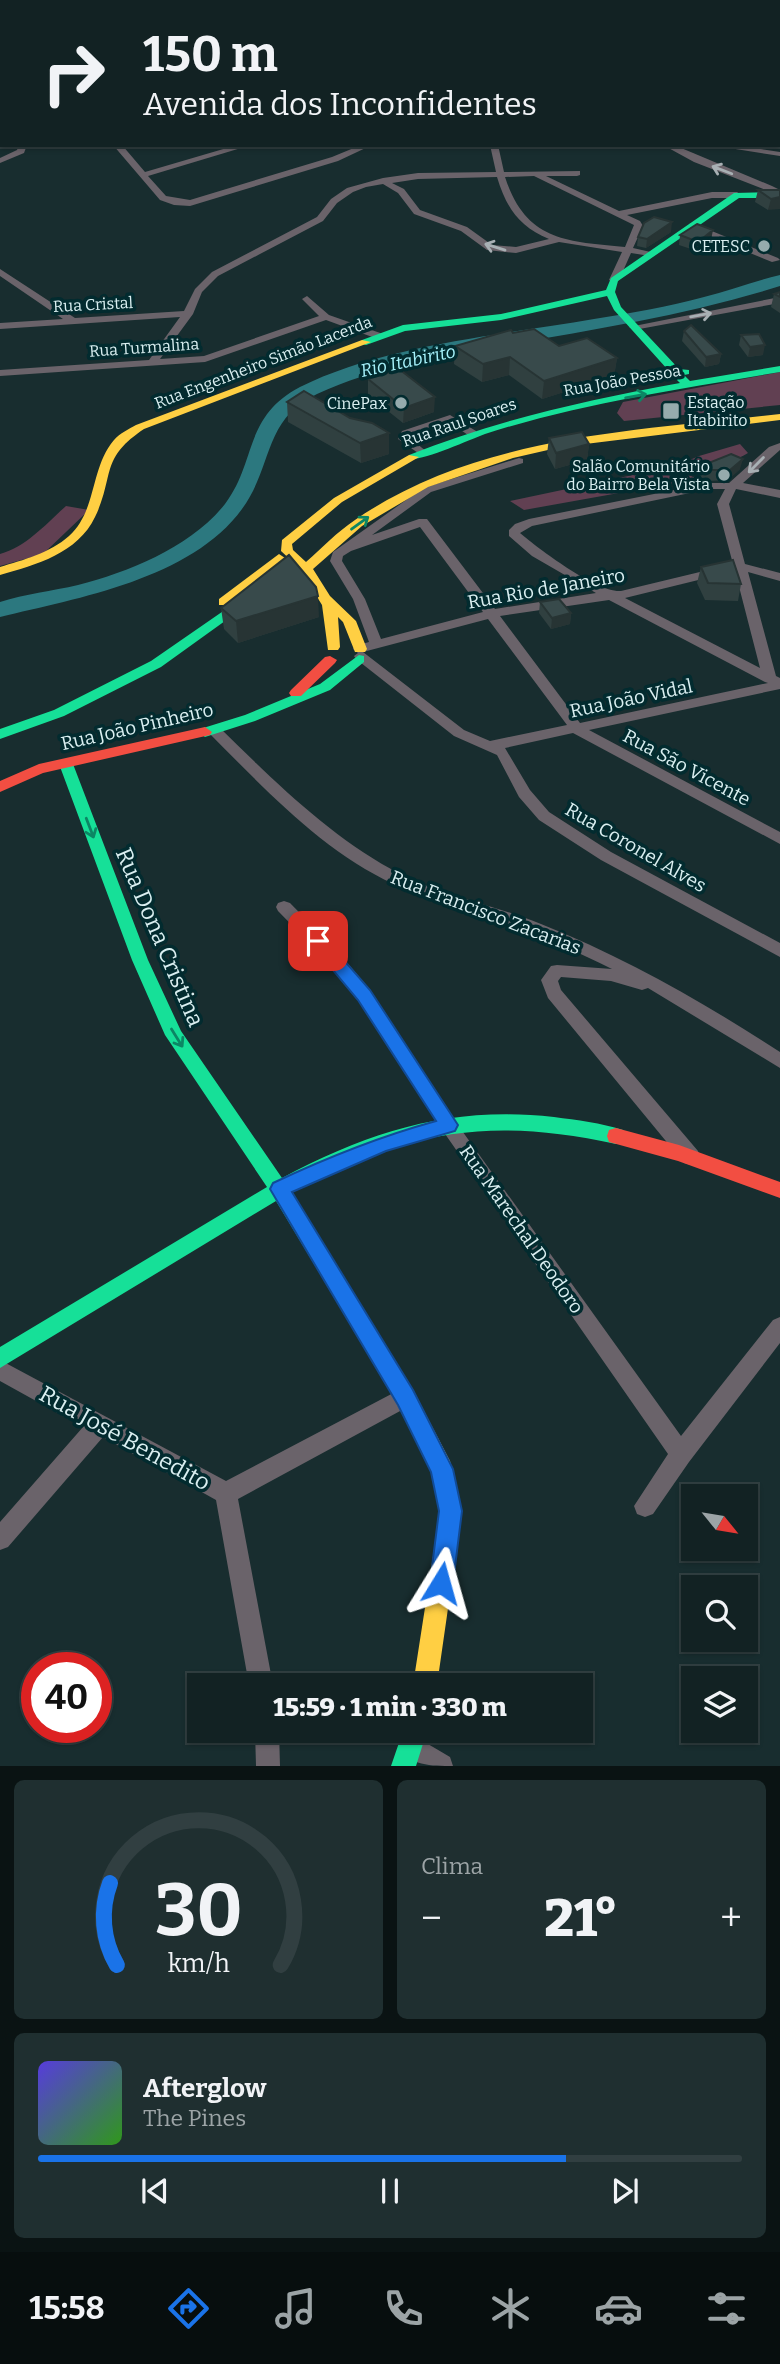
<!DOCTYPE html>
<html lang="pt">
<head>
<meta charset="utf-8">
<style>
	:root { --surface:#122223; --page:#1f2f30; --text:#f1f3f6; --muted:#9ca4a6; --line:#313f41; --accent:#1a73e8 }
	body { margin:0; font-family:Bitter,serif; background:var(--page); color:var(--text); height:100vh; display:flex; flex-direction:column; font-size:26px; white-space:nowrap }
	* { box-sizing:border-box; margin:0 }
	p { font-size:23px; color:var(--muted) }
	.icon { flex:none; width:38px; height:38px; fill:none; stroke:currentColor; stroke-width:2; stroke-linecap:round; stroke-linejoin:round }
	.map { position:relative; height:1766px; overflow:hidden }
	.drawer { display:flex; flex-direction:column; gap:14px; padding:14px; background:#0a1313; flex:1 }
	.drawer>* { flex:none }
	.guide { position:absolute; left:0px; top:0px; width:780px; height:147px; box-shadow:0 2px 5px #0004,0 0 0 2px var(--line); background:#122223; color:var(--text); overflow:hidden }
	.needle { width:46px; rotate:120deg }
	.fabs { position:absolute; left:681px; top:1484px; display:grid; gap:14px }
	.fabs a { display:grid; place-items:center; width:77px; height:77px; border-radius:0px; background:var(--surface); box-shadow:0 2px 5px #0004,0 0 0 2px var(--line); font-size:35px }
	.speed { position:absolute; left:21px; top:1652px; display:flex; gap:14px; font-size:35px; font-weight:700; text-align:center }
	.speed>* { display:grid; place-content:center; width:91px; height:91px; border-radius:50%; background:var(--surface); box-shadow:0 2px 5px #0004,0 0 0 2px var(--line); line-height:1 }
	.speed .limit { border:10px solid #d22; background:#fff; color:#111 }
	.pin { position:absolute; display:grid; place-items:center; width:60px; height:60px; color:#fff; margin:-30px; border-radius:14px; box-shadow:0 4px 10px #0006 }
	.me { position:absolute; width:77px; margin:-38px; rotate:8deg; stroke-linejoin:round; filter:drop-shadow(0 0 5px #0008) }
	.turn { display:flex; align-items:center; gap:24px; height:147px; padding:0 28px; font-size:32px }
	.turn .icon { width:91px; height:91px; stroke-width:2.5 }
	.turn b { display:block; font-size:49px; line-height:60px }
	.big { font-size:52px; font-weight:800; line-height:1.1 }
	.drawer .card { flex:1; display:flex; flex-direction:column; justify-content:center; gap:10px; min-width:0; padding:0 24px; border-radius:10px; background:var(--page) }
	.drawer .dial { align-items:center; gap:0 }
	.dial svg { height:182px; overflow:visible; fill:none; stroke:var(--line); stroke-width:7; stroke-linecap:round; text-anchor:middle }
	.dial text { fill:var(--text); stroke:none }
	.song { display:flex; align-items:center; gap:21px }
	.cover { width:84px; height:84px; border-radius:10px; background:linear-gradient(135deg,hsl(250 70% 55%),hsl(110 70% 35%)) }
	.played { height:7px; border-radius:4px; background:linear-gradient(90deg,var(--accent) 75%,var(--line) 75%) }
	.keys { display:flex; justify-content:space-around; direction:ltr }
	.heat { display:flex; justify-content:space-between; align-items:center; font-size:38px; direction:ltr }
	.drawer .tiles { flex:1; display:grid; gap:14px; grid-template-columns:1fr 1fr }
	.card:last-child { grid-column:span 2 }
	.trip { position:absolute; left:187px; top:1673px; width:406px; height:70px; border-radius:0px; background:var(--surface); box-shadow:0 2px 5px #0004,0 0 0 2px var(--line); font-weight:800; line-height:70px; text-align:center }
	.tab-bar { display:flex; height:112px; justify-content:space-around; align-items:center; background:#070e0e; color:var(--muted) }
	.tab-bar .icon { width:49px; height:49px }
	.tab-bar .selected { color:var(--accent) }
	.tab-bar b { font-size:32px; color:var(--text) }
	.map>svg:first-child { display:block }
	.green { fill:#614052 }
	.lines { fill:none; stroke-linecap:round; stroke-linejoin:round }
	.river { fill:#2c787f; fill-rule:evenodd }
	.street { fill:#6a636a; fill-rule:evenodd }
	.fast { fill:#16e098; fill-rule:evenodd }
	.slow { fill:#ffcf43; fill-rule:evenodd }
	.jam { fill:#f24e42; fill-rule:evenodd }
	.wall { fill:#304040 }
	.shaded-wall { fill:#273434 }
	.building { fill:#384a4b; stroke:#273434; stroke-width:2 }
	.oneway { stroke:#a8b0b4 }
	.oneway2 { stroke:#0c8664 }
	.route { fill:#1a73e8; stroke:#114b97; stroke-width:2 }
	.poi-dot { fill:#96abad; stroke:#022b2f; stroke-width:2.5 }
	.labels { text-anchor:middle; stroke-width:7; stroke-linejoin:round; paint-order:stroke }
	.far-poi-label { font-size:16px; fill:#daeff1; stroke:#022b2f; text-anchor:end }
	.far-street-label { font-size:16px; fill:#daeff1; stroke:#022b2f }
	.far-water-label { font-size:18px; font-style:italic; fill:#a5f1fa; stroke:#022b2f }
	.street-label { font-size:19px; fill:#daeff1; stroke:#022b2f }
	.near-street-label { font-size:23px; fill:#daeff1; stroke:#022b2f }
</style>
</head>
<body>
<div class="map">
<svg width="780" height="1766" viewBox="0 0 780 1766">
	<rect width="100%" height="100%" fill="#182d2f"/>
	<!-- green -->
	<path class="green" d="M780,372V405L624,421L617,413L623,402Z
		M740,444L748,453C725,468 705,456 687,474L697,479L524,510L510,501L633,475L657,474L699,456Z
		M66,506L89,510L43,554L0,566V554C26,547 46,524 66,506Z"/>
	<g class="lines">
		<!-- river -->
		<path class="river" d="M780,275V286C689,315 595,329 501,346C438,357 375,367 317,394C263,419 273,467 242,509C191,579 78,598 0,617V602C25,594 52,591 78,585C129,572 191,547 225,504C257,462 243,417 300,387C383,345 502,335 594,319C631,313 668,307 704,297C729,291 754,281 780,275Z"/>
		<!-- street -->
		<path class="street" d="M590,0L588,2L578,1V0Z
			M679,0H687L689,2H680Z
			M0,47H2V51H0Z
			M0,60H2V64H0Z
			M0,91H2V95H0Z
			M779,97H780V101H779Z
			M0,111H2V118H0Z
			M779,125H780V129H779Z
			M19,145H27L24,153L0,163V158L17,150Z
			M113,145H122L145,172L237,145H251L148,176L166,196L190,200L332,157L361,145H372L338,161L190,206L174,205L160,200Z
			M490,145H498L504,172L580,171V175L577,176H546L619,211L712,192H737L741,195L737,198H712L627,215L640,221L643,226L633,248L655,253L650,256L631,253L619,280L614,283L609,280L622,252L559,242L516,253L487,250L461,231L414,214L398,193L383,184L366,187L353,192L337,203L323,221L218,276L202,292L193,314L160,359L204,356L319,316L302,299L307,296L329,315L383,334V338H375L326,320L205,362L0,376V370L149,360L180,317L0,329V323L63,319L0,276V269L75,318L184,311L195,289L212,272L317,217L331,199L347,188L383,178L418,173L496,172ZM534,176L634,225L625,247C566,241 526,241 505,177ZM497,177C506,207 519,227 549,239L516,247L492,245L467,227L420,210L404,189L392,183L418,179Z
			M663,145H674L772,186L780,190V196H774L766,190L694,162Z
			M710,145H734L780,152V156Z
			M692,223L778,258L780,260L772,262L689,228V224Z
			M780,297V303L634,330L629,327Z
			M450,415L476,431V435H468L449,422L411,435L410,438L427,452L421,455L398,439L402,431Z
			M780,443V450L743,483L780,490V498L736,489L729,504L745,564L780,573V581L748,572L776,676L780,678V689L589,730L780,832V844L573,733L505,748L530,790L549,812L611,852L780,943V957L601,860L539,820L519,797L497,755L454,736L356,659L354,656L358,653L353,649L355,646L369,642L353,599L330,561L333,552L423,488L519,458L523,459V463L431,492L372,535L419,519H427L495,609L596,593L532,556L509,536V530L515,524L529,519L709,483H729L769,447ZM709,489H725L717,504L733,564L621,591C597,593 539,549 520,533L532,526ZM420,527L483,612L381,639L365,599L342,561L343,556L351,551ZM735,571L760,668L625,598ZM609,600L765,682L768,683L580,723L500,616ZM488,619L567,725L490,741L464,730L363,652Z
			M214,725L219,727C271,778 326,833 391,869C437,895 492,904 541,924C626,958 703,1002 780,1052V1068L648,988L642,990L611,981L561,977L558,981L561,990L698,1151L700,1157L698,1163L691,1165L684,1163L548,998L541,980L551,966L557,965L612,969C574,950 534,933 494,919C460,908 426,899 394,884C322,851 264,788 209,733L207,730Z
			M284,901L290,903L340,954L370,990L455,1121L681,1436L773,1320L780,1317V1343L689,1462L653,1514L645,1517L637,1514L634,1506L668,1454L443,1131L358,1000L328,962L278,911L276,907L278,903Z
			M0,1360L226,1481L399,1390L406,1387L413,1390L417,1397L413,1404L238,1499L273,1685H249L216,1500L103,1437L8,1547L0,1550V1522L83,1427L0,1381Z
			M255,1731H279L280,1766H256Z
			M411,1734L450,1757L453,1766C432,1766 408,1766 399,1746L402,1737Z"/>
		<!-- fast -->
		<path class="fast" d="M780,192V198H739L618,281L615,292L621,307L679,369L689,370V374L684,375L690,381L780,366V372C681,389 581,403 485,434C469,440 423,461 409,459V455C497,420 587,400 680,383L673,376L609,388V384L668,370L614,310L607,296L501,320L405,331L366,345L362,344V340L403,325L501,314L606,290L611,278L734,193Z
			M245,596L251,600L250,603L161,667L64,716L0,739V729L54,710L151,661Z
			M359,655L364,656V662L330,690L255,721L205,737L198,732L200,729L245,715L320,684Z
			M66,759L73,764L148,960L181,1031L282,1178C373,1130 451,1106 554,1117C577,1120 601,1123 623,1130L625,1136L623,1142L616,1144C489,1116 405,1131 291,1192L394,1359L397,1366L394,1373L387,1376L380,1373L276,1201L0,1368V1347L267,1187L165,1035L132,960L59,764Z
			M403,1731H427L416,1766H391Z"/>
		<!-- slow -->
		<path class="slow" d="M362,340L371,342L144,429C99,459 115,476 95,517C78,553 36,565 0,575V567C23,560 50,553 69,536C97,511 90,468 114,440C120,433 129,429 136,425Z
			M780,414V420L561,447L513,458L428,487L362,526L313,569L330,596L356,621L367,649L365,652H355L343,622L338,617L340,647L338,650H328L322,605L301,571L287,572L272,583L266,579L280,566L295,564L281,551L282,540L334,498L409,455L419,457L342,502L292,544L293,550L306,562C322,548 337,532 355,520C478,435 636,431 780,414Z
			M279,554L285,558L283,561L229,605H219V599Z
			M387,1356L394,1359L413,1390L450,1461L462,1511L437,1685H413L440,1511L432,1471L377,1366L380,1359Z"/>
		<!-- jam -->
		<path class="jam" d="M330,656L337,660L335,663L301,696H291L289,693L291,690L325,657Z
			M205,727L212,732L210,735L43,773L0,792V781L39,764Z
			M616,1128L679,1145L780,1182V1198L678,1161L609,1142L607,1136L609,1130Z"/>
	</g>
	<!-- wall -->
	<path class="wall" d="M758,190H780L768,210L755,202Z
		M671,232L646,248L637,246L638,237Z
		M680,235L711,240L697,251L679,245Z
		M780,292V313L771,307L774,294Z
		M684,331L721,354L719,364L705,367L682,341Z
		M513,333L559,346L617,358L614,376L542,399L509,375L482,382L454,364L455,346Z
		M741,335L763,355L748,357L739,345Z
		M368,379L434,412L403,423L368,395Z
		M287,402L389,454L361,463L288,422Z
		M549,438L589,444L587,460L555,469L547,454Z
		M701,466L740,469L728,480L707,481L700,477Z
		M701,567L741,584L738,601L705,600L697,583Z
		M540,602L571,613L570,624L551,629L539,613Z
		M221,608L319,617L238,643L224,629Z"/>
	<!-- shaded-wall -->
	<path class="shaded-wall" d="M780,197V209L768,210L771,199Z
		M672,222L671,232L646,248L647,239Z
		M713,230L711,240L697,251L698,242Z
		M765,345L763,355L748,357L750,347Z
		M721,354L719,364L705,367L706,357Z
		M510,357L509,375L482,382L483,364Z
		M617,358L614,376L542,399L544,381Z
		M435,397L434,412L403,423L404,408Z
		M389,433V454L361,463L360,443Z
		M589,444L587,460L555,469L556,453Z
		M743,459L740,469L728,480L730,470Z
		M318,596L319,617L238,643L236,621Z
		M571,613L570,624L551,629L552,618Z"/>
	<!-- building -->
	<path class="building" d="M758,190H780V197L771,199Z
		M654,217L672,222L647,239L638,237L644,223Z
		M697,224L713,230L698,242L680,235Z
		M780,292V297L774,294Z
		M691,325L721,354L706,357L684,331Z
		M534,329L559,346L587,338L617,358L544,381L510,357L483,364L455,346L511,330L513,333Z
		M759,334L765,345L750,347L741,335Z
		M399,369L435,397L404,408L368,379Z
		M304,391L350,418L372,423L389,433L360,443L287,402Z
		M582,432L589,444L556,453L549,438Z
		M731,454L743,459L730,470H709L701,466Z
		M289,555L316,587L318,596L236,621L221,608Z
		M733,560L741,584L708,583L701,567Z
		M559,599L571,613L552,618L540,602Z"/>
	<!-- one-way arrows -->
	<defs><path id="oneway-shaft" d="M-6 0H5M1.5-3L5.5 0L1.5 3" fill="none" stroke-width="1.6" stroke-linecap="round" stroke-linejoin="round" transform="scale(1.75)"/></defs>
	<g class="oneway">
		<use href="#oneway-shaft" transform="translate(722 170) rotate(-159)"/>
		<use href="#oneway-shaft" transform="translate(495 247) rotate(-163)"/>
		<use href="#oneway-shaft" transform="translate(701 315) rotate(-10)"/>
		<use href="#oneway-shaft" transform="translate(756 465) rotate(135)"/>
	</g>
	<g class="oneway2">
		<use href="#oneway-shaft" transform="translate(636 396) rotate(-10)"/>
		<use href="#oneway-shaft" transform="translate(360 523) rotate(-36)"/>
		<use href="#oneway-shaft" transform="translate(90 828) rotate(69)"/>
		<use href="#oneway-shaft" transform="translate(177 1038) rotate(58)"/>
	</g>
	<!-- route -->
	<path class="route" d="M318,934L323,936L370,990L458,1125L455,1131L386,1151L292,1192L413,1390L453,1469L462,1511L453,1583L449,1591L441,1595L433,1591L430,1583L439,1511L431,1472L398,1405L270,1189L273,1183C326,1158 378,1137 436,1121L358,1000L312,945L309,941Z"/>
	<!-- markers -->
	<g class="poi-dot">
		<circle cx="764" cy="246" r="7"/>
		<circle cx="401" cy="403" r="7"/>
		<rect x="662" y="402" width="18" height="18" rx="3.5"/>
		<circle cx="724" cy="475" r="7"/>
	</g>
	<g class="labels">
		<!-- far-poi labels -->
		<g class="far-poi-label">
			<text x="750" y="252">CETESC</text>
			<text x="687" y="408" text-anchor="start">Estação<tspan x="687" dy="18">Itabirito</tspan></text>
			<text x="387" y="409">CinePax</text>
			<text x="710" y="472">Salão Comunitário<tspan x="710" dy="18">do Bairro Bela Vista</tspan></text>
		</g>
		<!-- far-street labels -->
		<g class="far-street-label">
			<text transform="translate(93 304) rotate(-3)" y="6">Rua Cristal</text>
			<text transform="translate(144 347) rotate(-4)" y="6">Rua Turmalina</text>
			<text transform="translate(263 362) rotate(-21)" y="6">Rua Engenheiro Simão Lacerda</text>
			<text transform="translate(622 380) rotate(-10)" y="6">Rua João Pessoa</text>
			<text transform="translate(459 422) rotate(-19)" y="6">Rua Raul Soares</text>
		</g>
		<!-- far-water labels -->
		<g class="far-water-label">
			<text transform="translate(408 361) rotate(-12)" y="6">Rio Itabirito</text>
		</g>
		<!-- street labels -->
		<g class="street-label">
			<text transform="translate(546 588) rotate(-10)" y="7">Rua Rio de Janeiro</text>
			<text transform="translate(631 698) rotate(-12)" y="7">Rua João Vidal</text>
			<text transform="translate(137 726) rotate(-13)" y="7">Rua João Pinheiro</text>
			<text transform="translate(687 767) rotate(28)" y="7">Rua São Vicente</text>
			<text transform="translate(636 847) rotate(30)" y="7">Rua Coronel Alves</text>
			<text transform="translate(486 912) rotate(21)" y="7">Rua Francisco Zacarias</text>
			<text transform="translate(522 1229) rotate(55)" y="7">Rua Marechal Deodoro</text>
		</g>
		<!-- near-street labels -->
		<g class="near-street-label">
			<text transform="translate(160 937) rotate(67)" y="8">Rua Dona Cristina</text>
			<text transform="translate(125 1438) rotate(29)" y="8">Rua José Benedito</text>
		</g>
	</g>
</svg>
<div class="fabs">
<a><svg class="needle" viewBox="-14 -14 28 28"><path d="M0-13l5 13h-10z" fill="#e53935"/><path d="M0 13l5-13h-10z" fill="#9ca4a6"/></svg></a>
<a><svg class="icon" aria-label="search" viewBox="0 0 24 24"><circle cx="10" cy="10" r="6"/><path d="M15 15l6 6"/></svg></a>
<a><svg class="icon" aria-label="layers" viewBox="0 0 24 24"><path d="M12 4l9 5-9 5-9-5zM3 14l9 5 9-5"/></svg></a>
</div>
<div class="speed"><div class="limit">40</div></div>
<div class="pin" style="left:318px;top:941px;background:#d93025"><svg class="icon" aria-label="arrive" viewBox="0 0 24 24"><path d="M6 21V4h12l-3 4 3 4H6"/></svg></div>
<svg class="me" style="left:441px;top:1583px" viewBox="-20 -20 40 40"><path d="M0-17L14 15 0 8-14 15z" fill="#1a73e8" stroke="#fff" stroke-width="4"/></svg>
<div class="trip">15:59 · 1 min · 330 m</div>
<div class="guide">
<div class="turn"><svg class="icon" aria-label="right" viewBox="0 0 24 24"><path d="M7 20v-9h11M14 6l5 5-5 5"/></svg><div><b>150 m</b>Avenida dos Inconfidentes</div></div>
</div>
</div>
<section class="drawer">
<div class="tiles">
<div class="card dial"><svg viewBox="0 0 100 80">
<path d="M14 69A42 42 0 1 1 86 69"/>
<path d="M14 69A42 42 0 0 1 11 33" stroke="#1a73e8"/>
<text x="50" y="56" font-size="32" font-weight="700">30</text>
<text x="50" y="72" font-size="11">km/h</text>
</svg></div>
<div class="card"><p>Clima</p>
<div class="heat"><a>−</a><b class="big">21°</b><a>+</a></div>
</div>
<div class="card">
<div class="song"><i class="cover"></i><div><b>Afterglow</b><p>The Pines</p></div></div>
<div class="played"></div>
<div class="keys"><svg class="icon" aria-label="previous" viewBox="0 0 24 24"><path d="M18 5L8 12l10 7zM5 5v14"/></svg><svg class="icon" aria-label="pause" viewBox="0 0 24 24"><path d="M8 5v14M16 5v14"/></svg><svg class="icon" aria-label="next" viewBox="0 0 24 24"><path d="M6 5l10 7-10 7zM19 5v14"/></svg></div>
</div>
</div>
</section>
<nav class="tab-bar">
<b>15:58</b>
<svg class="icon selected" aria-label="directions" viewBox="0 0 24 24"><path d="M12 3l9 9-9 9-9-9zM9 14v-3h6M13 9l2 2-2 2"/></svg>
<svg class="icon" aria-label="music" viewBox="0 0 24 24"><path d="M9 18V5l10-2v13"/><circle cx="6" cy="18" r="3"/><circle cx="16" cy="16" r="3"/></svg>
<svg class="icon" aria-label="phone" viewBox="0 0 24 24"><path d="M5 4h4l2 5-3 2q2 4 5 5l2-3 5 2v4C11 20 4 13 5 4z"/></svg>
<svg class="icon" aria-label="climate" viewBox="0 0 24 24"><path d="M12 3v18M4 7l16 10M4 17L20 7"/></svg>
<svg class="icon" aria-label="car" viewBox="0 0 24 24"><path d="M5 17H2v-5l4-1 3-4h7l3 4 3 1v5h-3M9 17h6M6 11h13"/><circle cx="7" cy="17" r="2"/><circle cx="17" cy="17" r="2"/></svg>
<svg class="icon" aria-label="filters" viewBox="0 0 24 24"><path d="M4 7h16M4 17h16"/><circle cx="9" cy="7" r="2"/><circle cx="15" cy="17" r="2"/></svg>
</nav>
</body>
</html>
